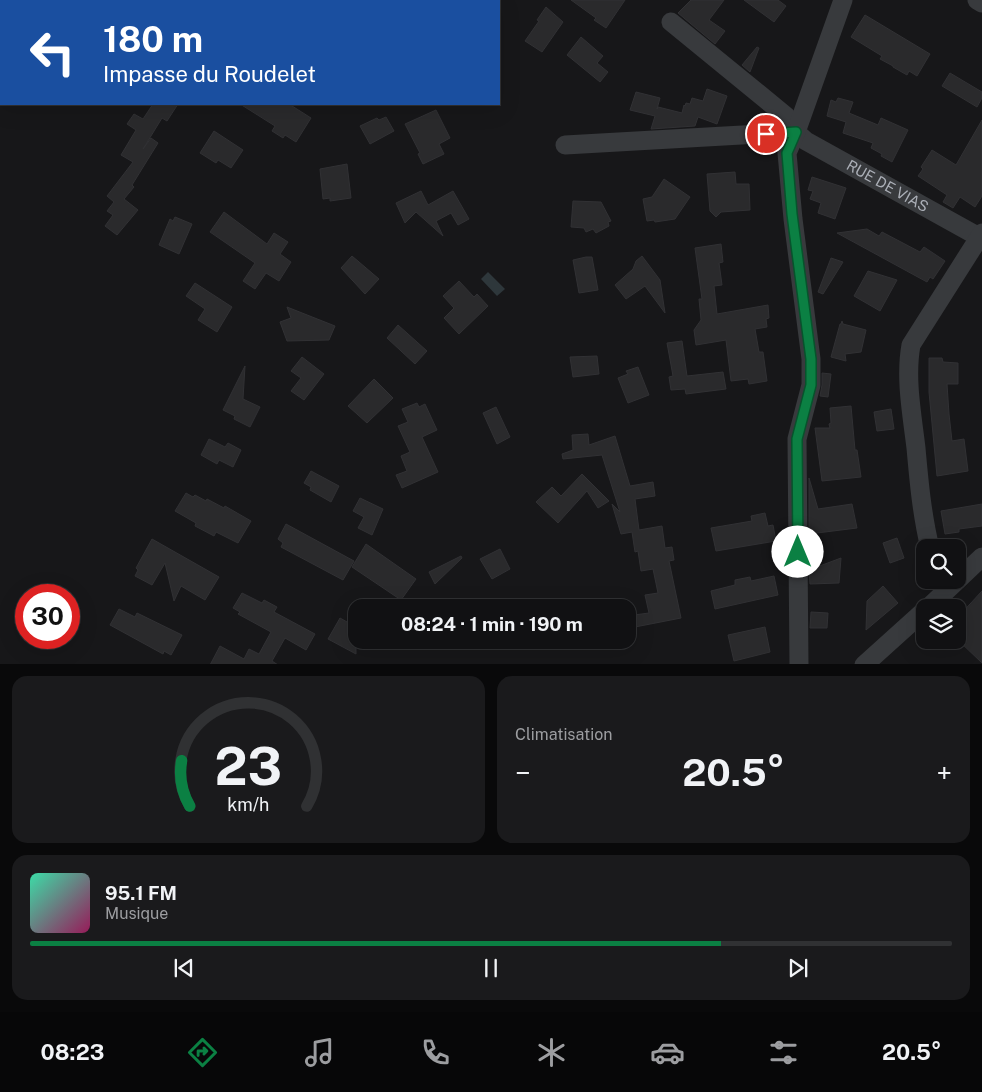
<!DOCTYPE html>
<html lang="fr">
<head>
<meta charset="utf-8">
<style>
	:root { --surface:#111113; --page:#1a1a1c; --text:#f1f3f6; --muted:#9c9da0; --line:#303133; --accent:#0b8043 }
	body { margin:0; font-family:"Public Sans",sans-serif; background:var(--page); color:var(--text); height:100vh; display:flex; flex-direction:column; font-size:19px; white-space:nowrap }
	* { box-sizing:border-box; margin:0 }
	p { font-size:16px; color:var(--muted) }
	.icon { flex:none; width:28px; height:28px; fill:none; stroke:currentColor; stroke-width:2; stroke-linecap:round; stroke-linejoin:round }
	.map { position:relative; height:664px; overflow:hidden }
	.panel { display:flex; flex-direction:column; gap:12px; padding:12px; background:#09090a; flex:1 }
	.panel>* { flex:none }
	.top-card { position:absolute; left:0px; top:0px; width:500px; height:105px; box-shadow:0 5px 20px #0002,0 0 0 1px var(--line); background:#1a4fa0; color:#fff; overflow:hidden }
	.fabs { position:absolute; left:916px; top:539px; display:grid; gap:10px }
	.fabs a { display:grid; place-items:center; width:50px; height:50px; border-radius:10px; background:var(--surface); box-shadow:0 5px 20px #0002,0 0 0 1px var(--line); font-size:25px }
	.speed { position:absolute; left:15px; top:584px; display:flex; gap:10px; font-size:25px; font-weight:700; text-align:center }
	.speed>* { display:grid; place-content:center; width:65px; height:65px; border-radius:50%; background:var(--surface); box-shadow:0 5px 20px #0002,0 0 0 1px var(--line); line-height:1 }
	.speed .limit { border:8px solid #d22; background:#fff; color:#111 }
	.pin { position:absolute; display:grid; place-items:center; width:42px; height:42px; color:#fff; margin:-21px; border:2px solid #fff; border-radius:50%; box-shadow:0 1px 5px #0007 }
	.me { position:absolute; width:55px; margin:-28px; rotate:0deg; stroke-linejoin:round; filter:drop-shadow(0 0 4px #0008) }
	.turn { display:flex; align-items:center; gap:18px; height:105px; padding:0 20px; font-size:22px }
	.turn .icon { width:65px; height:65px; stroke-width:2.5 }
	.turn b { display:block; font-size:35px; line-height:42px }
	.big { font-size:38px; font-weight:700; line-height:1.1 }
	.panel .widget { flex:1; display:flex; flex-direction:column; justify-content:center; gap:8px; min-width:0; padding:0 18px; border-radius:15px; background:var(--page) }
	.panel .dial { align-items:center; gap:0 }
	.dial svg { height:130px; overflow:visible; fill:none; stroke:var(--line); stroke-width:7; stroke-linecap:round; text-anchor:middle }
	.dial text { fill:var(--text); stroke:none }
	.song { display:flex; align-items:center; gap:15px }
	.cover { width:60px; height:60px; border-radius:8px; background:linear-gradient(135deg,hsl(160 70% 55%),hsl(330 70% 35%)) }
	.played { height:5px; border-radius:2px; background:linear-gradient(90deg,var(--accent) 75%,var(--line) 75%) }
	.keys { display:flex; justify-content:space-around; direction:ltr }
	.heat { display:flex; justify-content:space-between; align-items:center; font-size:28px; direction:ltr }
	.panel .tiles { flex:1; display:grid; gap:12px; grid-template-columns:1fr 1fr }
	.widget:last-child { grid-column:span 2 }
	.trip { position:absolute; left:348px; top:599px; width:288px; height:50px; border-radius:15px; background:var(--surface); box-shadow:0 5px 20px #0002,0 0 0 1px var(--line); font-weight:700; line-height:50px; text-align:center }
	.dock { display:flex; height:80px; justify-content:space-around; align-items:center; background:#070708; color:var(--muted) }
	.dock .icon { width:35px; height:35px }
	.dock .selected { color:var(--accent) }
	.dock b { font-size:22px; color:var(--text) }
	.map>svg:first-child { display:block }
	.green { fill:#1d231e }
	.water { fill:#2e373b }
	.building { fill:#2a2a2c; stroke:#313134 }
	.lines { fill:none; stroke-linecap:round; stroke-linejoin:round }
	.street { stroke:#383a3d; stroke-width:19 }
	.route-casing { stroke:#07532c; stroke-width:12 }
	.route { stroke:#0b8043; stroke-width:9 }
	.labels { text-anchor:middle; stroke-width:5; stroke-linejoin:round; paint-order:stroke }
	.street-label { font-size:15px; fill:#abafb7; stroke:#121214 }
</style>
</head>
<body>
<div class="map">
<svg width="982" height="665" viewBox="0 0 982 665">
	<rect width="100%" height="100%" fill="#171719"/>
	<!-- green -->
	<path class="green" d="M84,0H286L287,1H84Z"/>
	<!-- water -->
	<path class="water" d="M488,272L505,289L497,296L481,279Z"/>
	<!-- building -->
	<path class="building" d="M571,0H625L606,28L594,20L596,18Z
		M691,0H724L709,20L725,31L715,44L678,13Z
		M744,0H778L786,6L774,22Z
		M546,7L563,22L542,52L525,41L539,21L537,20Z
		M865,15L930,54L917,76L909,71L907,75L893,67V66L880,59L882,56L851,37Z
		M581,37L603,56L597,63L608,72L600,82L567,55Z
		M757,47L759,48L750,72L742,65Z
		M950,73L982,92V98L977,107L942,86Z
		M707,89L727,96L717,124L698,117L695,126L651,129L655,116L630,110L636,92L660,98L657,109L658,107L682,113L684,105L685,106L686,103L690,104L692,98L703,101Z
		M838,98L853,102L849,113L878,125L881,118L908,130L892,162L881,156L882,154L871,148L873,143L843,133L846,122L827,116L831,100L836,102Z
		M153,104H178L167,121L162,118L143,149L151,138L158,143L132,185L134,187L124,199L138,210L117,235L105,226L113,215L107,211L114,202L107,196L133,162L121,155L136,130L127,124L134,114L143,119Z
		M240,104H289L311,118L296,142L285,135L283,138L272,131L275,126Z
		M436,110L450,138L439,144L444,154L423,164L418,154L420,153L405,124Z
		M386,117L394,131L370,144L360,126L377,118L379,120Z
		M982,120V196L975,207L960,197L953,208L943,202L947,195L918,176L923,169L921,167L932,150L956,165Z
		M214,131L243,150L231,168L218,160L216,163L200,153Z
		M347,164L351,198L330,201V198L323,199L320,169Z
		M735,172L736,184H749L750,210L721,212L716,217L710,211L707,174Z
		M812,177L846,188L835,219L818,213L821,203L810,199L813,191L808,190Z
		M664,179L690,197L675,219L655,222L654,220L647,221L643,199L652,197Z
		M421,191L428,205L453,191L469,219L458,225L451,213L436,221L443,236L416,212L405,223L396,203Z
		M573,201L601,202L611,221L608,222L609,226L596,233L593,229L586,232L584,228L571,227Z
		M224,212L267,244L274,233L288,242L280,254L291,262L279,281L266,273L255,289L243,281L255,263L210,232Z
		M175,217L192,224L179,254L159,245L170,219L173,221Z
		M867,229L879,236L882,232L920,252L924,247L945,261L933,279L930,277L927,282L837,233Z
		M721,244L723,262L719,263L722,285L714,286L717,314L768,305L769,318L766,319L767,327L755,329L759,352H763L767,381L749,384L748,379L731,381L726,340L696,345L694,330L701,320L699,299H702L695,248Z
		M352,256L379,279L365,294L341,268Z
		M642,256L660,280L665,313L645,286L626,299L615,285L633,269L636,261Z
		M586,257H592L598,290L579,293L573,260Z
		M831,258L843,262L823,294L818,292Z
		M868,271L897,280L880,311L854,296Z
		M459,281L474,297L477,294L488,306L459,334L444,318L454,308L443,296Z
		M195,283L232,307L217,332L198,320L205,309L186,296Z
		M287,307L335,326L329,340L287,341L280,322L291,318Z
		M842,321L843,324L866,330L861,352L845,354L846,361L831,357L840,324H841Z
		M398,325L427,351L415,364L387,338Z
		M682,341L687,376L723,372L726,389L686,394L685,389L671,390L669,377L673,376L667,343Z
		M597,356L599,374L573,377L570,357Z
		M302,357L324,374L304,400L291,391L301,378L291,371Z
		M929,358H942L943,362L958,363V384H947L949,414L952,441L964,439L968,471L937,476L929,392Z
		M245,366L243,399L260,407L250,427L234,419L235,416L223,410Z
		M638,367L649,395L628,403L618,378L628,374L626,371Z
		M822,373L831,374L828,397L820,396L822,385Z
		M374,379L393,398L367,423L348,406Z
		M417,403L419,407L425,404L437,430L422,437L438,472L402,488L396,475L407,471L401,456L410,452L398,426L408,422L402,409Z
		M851,406L855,450H857L861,477L822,481L815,428H830L829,424L831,423L830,408Z
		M496,407L510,437L497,444L483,413Z
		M891,409L894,429L877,431L874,412Z
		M588,434L589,445L615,436L630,486L653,482L655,496L635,499L639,530L662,526L665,548L672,547L674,560L669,561L681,618L635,627L634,615L649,613L645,595L658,593L653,569L641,571L638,551L635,552L632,532L621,534L612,504L620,512L602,455L563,459L562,454L573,450L572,435Z
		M209,439L225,447L228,443L241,450L233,467L219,460L217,464L201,455Z
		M311,471L339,486L331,502L310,490L311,487L304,483Z
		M582,474L609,501L598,508L587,491L558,523L536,502L552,487L561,496Z
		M809,478L818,509L852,504L857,528L809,534Z
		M186,493L193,497L195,495L206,501L207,499L224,508L225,506L251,521L238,543L216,532L214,536L195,526L196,523L175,511Z
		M360,498L383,509L372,535L358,528L364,517L353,511Z
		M982,504V526L959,529V532L945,534L941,511Z
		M765,513L768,526L773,525L776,541L716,551L711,528L752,521L751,516Z
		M286,524L354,561L343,580L281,547L283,543L278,539Z
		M897,538L904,558L890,563L883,543Z
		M152,539L219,577L205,600L181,586L174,601L165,563L152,585L135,576L138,570L136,568Z
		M366,544L416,579L401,600L352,567Z
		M500,549L510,569L492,579L480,559Z
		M461,556L462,558L435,584L429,572Z
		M841,558L839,583L810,584L809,570Z
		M774,576L778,595L715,609L711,591L735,585V580L750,577L751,581Z
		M883,586L898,603L866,630L867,601Z
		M982,591V663L958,640V617Z
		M242,593L262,603L264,600L277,607L274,612L315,634L306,650L285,638L272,661L278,665H210L220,646L244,659L249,649L259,654L271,632L238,614L240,612L233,608Z
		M119,609L135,617L137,613L182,635L171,655L164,651L163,654L110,625Z
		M811,612L828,613L827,628H810Z
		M340,618L356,627V654L328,639Z
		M765,627L770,652L734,661L728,635Z"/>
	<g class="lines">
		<!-- street -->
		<g class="street">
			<path d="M977,0L982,3"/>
			<path id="s1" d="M671,22L786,116L796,132L806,141L979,237"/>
			<path d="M565,145L796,132"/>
			<path d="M930,548C922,515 919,482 916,448C912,414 905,378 911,345L982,233"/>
			<path d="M928,608L982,557"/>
			<path d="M799,665L797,439L811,385V359L793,219L787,153L796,132L843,0"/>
			<path d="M864,665L925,610"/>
		</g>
	</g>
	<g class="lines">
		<!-- route casing -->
		<g class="route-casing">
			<path id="route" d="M766,134L796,132L787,153L792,214L811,359V385L797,439L798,552"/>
		</g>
		<!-- route -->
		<use href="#route" class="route"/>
	</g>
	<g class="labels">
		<!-- street labels -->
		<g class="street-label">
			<text dy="5" stroke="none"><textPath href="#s1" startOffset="274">RUE DE VIAS</textPath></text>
		</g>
	</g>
</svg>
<div class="fabs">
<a><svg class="icon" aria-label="search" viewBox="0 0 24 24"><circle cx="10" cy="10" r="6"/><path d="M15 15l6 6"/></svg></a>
<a><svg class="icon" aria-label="layers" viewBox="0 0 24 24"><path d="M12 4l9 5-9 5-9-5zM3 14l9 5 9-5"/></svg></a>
</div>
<div class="speed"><div class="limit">30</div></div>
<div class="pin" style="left:766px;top:134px;background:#d93025"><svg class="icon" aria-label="arrive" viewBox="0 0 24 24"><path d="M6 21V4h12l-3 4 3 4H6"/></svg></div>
<svg class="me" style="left:798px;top:552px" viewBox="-20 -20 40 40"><circle r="19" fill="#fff"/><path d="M0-13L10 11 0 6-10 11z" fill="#0b8043"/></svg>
<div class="trip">08:24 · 1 min · 190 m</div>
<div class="top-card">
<div class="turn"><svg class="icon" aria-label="left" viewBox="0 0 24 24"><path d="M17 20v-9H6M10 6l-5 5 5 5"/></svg><div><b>180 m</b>Impasse du Roudelet</div></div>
</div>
</div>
<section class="panel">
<div class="tiles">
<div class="widget dial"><svg viewBox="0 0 100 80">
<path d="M14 69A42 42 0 1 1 86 69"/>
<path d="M14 69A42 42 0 0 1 9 41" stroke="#0b8043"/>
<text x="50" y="56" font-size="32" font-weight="700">23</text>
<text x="50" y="72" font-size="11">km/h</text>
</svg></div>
<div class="widget"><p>Climatisation</p>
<div class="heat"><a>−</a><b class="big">20.5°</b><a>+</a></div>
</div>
<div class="widget">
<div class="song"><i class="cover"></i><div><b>95.1 FM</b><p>Musique</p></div></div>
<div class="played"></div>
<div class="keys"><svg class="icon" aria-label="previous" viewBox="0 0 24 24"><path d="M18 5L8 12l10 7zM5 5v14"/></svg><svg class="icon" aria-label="pause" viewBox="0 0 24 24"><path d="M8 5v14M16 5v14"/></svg><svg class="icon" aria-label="next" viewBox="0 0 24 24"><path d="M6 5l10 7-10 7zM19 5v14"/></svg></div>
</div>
</div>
</section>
<nav class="dock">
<b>08:23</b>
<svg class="icon selected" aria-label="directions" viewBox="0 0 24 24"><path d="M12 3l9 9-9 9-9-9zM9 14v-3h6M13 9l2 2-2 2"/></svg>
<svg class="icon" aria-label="music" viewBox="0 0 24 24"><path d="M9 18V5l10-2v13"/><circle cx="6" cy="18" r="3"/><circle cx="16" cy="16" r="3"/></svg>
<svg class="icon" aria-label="phone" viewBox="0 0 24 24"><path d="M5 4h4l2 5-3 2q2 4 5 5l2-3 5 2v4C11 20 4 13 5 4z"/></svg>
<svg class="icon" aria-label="climate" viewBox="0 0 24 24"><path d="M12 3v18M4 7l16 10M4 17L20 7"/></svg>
<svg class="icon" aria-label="car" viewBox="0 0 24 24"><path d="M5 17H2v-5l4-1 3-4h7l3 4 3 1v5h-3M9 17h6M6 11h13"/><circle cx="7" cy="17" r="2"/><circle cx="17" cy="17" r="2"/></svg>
<svg class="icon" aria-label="filters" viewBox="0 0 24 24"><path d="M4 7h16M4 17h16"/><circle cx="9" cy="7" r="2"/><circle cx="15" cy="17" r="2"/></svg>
<b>20.5°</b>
</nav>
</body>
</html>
